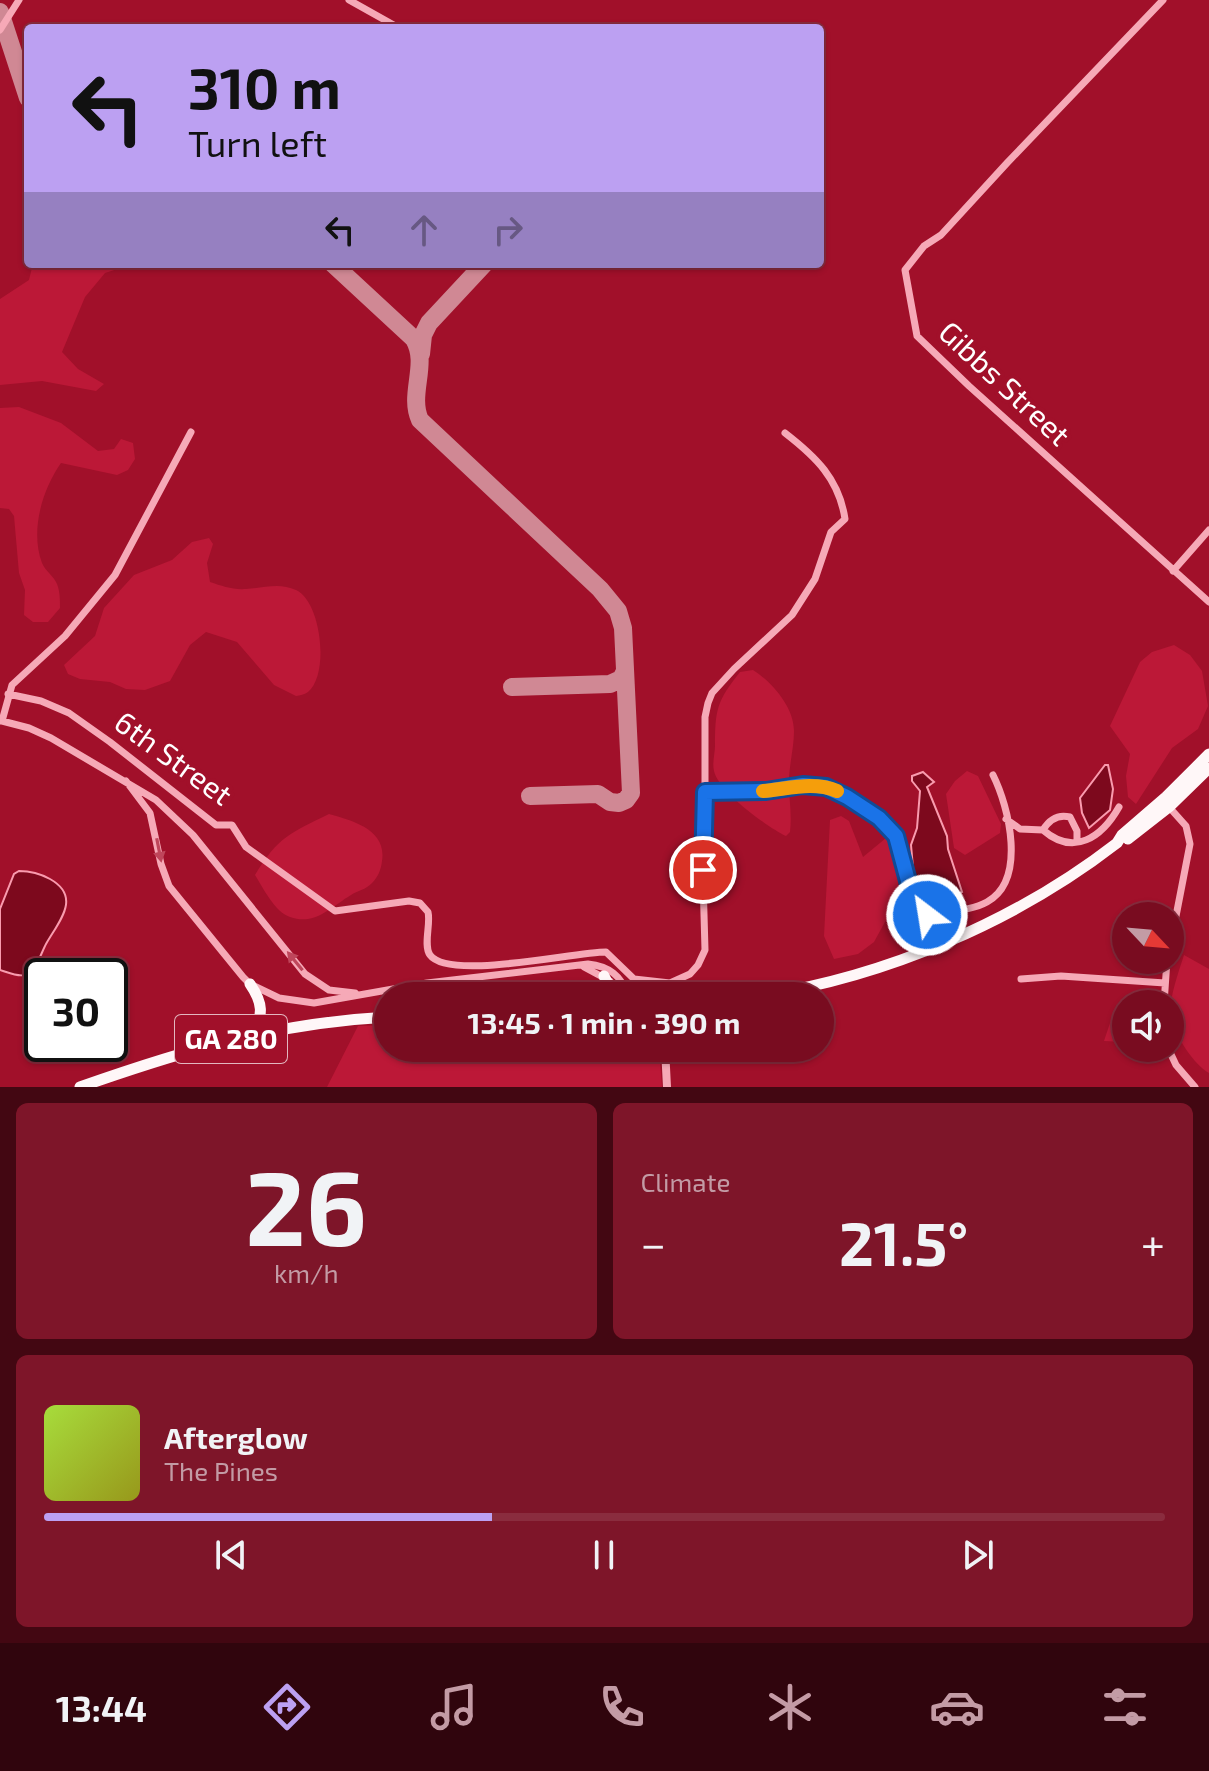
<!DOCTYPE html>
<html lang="en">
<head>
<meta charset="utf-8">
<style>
	:root { --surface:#790c20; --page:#7e1529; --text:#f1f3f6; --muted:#c39ba5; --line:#8a2c3e; --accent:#bca0f2 }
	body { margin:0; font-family:"Exo 2",sans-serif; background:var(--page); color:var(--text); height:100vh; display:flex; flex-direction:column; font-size:30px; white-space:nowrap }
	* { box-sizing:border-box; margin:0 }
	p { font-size:26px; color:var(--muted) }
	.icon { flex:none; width:44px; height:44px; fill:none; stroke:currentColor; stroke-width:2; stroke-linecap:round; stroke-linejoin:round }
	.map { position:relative; height:1087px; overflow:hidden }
	.drawer { display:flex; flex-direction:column; gap:16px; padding:16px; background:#430712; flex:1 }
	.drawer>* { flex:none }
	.guide { position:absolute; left:24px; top:24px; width:800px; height:244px; border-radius:8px; box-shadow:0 2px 6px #0004,0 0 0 2px var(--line); background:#bca0f2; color:#111; overflow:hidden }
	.needle { width:52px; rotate:116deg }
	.buttons { position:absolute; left:1112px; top:902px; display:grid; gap:16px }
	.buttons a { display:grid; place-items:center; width:72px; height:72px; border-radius:50%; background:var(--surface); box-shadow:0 2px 6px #0004,0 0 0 2px var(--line); font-size:40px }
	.speed { position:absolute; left:24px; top:958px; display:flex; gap:16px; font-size:40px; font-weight:700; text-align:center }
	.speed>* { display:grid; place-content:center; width:104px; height:104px; border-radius:50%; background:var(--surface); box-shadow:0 2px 6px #0004,0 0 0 2px var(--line); line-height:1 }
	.speed .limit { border:4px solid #111; border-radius:12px; background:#fff; color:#111 }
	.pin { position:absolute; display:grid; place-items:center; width:68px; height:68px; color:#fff; margin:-34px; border:4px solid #fff; border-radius:50%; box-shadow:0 2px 8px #0007 }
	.me { position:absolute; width:88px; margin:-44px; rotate:329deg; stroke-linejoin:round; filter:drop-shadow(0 0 6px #0008) }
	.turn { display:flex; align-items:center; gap:28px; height:168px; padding:0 32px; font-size:36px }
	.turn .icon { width:104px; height:104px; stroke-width:2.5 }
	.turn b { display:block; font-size:56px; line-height:68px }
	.lanes { display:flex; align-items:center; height:76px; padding:0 32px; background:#0003; justify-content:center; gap:40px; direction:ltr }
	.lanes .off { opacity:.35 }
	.big { font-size:60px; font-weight:700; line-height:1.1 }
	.drawer .widget { flex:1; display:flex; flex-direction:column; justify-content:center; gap:12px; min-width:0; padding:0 28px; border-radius:12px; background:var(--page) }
	.drawer .dial { align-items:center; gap:0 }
	.dial b { font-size:104px; line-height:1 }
	.song { display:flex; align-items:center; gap:24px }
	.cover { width:96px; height:96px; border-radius:12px; background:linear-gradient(135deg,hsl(80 70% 55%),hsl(60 70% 35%)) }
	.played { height:8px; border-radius:4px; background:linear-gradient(90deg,var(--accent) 40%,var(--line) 40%) }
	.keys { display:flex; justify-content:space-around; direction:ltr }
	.heat { display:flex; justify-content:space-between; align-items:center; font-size:44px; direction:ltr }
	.drawer .tiles { flex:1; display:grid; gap:16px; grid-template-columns:1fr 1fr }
	.widget:last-child { grid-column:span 2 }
	.trip { position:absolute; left:374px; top:982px; width:460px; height:80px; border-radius:40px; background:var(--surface); box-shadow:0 2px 6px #0004,0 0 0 2px var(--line); font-weight:700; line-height:80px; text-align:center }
	.tabs { display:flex; height:128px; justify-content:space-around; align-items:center; background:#30050d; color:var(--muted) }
	.tabs .icon { width:56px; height:56px }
	.tabs .selected { color:var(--accent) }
	.tabs b { font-size:36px; color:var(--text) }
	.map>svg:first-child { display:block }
	.green { fill:#bc1837 }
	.water { fill:#7d091d; stroke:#f99bae; stroke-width:2 }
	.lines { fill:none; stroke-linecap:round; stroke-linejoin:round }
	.taxiway { stroke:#d08894; stroke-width:18 }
	.minor { stroke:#f6a9b7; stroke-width:7 }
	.tertiary { stroke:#f6a9b7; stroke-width:8 }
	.primary { stroke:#fff7f8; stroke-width:11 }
	.oneway { fill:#bf465b }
	.route-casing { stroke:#114b97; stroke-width:20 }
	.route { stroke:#1a73e8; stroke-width:14 }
	.slow { stroke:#f59e0b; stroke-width:14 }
	.labels { text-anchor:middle; stroke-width:8; stroke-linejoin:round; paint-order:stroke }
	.shield { fill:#a1102a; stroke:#e3b7bf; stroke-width:2 }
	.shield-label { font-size:28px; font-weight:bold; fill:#fff }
	.street-label { font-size:30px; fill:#fff; stroke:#a1102a }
</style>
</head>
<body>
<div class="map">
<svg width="1209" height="1087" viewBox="0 0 1209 1087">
	<rect width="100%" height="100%" fill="#a1102a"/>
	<!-- green -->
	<path class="green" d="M33,264H133L105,273L85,297L62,352L78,369L104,384L96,391L42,381L0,385V299L29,280Z
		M19,407L61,423L98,451L114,449L121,439L133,443L135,459L128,470L117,475L61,463C42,490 30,531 42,563C45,571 54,576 57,584C60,591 60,601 60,608L48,622H33L24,615L25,590L19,573L14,516L9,509L0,508V408Z
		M209,538L213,544L207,563L210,582C222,586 233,590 246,589C264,588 279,582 296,590C321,601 330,674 308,692C304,695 300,695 296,696L274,685L237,642L206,632L190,645L170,681L145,690L126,689L110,682L80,679L68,674L64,665L95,636L104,608L134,575L172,560L192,542Z
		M1174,645L1190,655L1202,671L1208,706L1198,729L1172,748L1136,804L1128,797L1126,776L1130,754L1110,726L1140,662L1152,652Z
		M753,670C772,682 794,707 794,731C794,748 789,765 789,782C789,800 792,814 790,832L786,836C767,827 718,791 714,771C712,763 715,753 715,746C715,709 717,701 740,672Z
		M967,771L978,776L1001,824L1000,833L965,855L954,848L946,794L955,781Z
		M329,814C354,821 387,830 382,861C381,870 378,877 372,883C367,889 357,891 351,895C331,907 315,926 290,917C275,912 263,888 255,875C278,837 290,833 329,814Z
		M841,816L849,821L863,857L886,838L894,852L899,875L898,898L874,942L858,954L834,959L824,936L830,820Z
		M1184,955L1209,969V1073C1194,1065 1174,1034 1171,1017C1168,1001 1179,971 1184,955Z
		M1114,1011L1126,1012L1124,1042L1104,1041Z
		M388,1025V1048H659L662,1087H327L358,1026Z"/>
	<!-- water -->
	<path class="water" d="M1105,765H1108L1113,789L1110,810L1089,828L1082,813L1080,798Z
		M923,772L934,782L927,787L947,836L948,849L962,892L946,900L936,897L924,901L920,899L914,879L911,845L917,828L920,791L912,781V776Z
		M19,871C30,871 41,874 50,879C82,897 59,921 46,944C41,953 36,972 25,975C17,977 7,972 0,970V909L14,874Z"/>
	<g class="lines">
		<!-- taxiway -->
		<path class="taxiway" d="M0,12L28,98
			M333,264L414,339C429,364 408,394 420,420L600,589L618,611L623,628L631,793L626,800L619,803L610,802L598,794L530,796
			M421,354L423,335L429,323L484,264
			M512,687L610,684L621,679L625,671"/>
		<!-- minor -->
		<path class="minor" d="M349,0L399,28
			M1163,0L1007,163L941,235L924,246L905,270L917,336L969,386L1209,602
			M0,30L19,0
			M1173,571L1209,530
			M8,694L41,701L69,713L110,742L216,825H232L246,847L335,911L409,901L420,903L428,912C431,924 423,945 430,955C449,981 573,952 606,952L634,979L670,983L690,974L698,965L705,950L702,843L705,792V717L708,703L712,693L734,669L792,615L815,579L831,532L845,519C839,479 816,457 785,433
			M0,721H2L12,685L65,636L115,575L191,432
			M2,721L29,728L51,738L156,800L193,835L305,974L329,990L355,993
			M126,781L150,813L161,864L169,886L243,977L250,984L279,998L314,1003L427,983L588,964C608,966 623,976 627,996
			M705,792L766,791L803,785L826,787L847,797L879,818L896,836L911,892L912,909L918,915H927C946,911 971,911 987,902C1027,880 1009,807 993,775
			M1169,807L1186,826L1190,844L1170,947
			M1006,819L1020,829L1043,830C1049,820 1058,814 1070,817L1077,831V842
			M1043,830C1074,857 1102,837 1119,807
			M584,967L610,981L621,996
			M1021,979L1061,976L1165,983
			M1164,1004L1167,960
			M1168,1048L1176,1065L1195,1087"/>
		<!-- tertiary -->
		<path class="tertiary" d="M665,1048L667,1087"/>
		<!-- primary -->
		<path class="primary" d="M1128,839L1169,807L1209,768
			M604,976L610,988L608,996
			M250,984C263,1003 264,1015 252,1034
			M625,986L640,996
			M759,996C885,977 1015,922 1117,843L1122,835L1166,797L1209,754
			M80,1087C185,1050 276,1023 388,1017"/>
	</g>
	<!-- one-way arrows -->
	<defs><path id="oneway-solid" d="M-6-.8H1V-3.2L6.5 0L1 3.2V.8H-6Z" transform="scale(2)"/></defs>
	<g class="oneway">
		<use href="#oneway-solid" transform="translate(159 850) rotate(79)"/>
		<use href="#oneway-solid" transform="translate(295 961) rotate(-129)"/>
	</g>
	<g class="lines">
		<!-- route casing -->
		<g class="route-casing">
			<path id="route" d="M703,870L705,792L766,791L803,785L826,787L847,797L879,818L896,836L911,892L912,909L918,915H927"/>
		</g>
		<!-- route -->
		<use href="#route" class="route"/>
		<!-- slow -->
		<path class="slow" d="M763,791C788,789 813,781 837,791"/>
	</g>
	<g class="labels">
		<!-- shield labels -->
		<rect class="shield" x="175" y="1015" width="112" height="48" rx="6"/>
		<g class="shield-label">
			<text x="231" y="1049">GA 280</text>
		</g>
		<!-- street labels -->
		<g class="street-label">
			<text transform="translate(1004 384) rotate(43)" y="10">Gibbs Street</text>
			<text transform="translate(173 759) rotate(36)" y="10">6th Street</text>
		</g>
	</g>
</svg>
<div class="buttons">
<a><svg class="needle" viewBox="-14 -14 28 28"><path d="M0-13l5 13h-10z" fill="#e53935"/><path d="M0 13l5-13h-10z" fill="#c39ba5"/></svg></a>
<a><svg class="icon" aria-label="sound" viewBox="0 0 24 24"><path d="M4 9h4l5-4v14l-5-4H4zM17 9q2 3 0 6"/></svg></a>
</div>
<div class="speed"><div class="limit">30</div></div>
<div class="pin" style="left:703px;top:870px;background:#d93025"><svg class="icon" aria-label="arrive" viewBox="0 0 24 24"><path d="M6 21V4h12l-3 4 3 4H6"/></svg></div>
<svg class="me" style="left:927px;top:915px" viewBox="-20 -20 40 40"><circle r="17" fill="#1a73e8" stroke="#fff" stroke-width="3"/><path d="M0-11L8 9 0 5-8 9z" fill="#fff"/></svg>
<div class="trip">13:45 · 1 min · 390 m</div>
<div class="guide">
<div class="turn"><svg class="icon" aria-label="left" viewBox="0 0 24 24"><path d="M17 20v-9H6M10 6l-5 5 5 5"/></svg><div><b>310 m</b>Turn left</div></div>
<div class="lanes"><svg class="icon" aria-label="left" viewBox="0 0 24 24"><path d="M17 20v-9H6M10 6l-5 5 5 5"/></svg><svg class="icon off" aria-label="ahead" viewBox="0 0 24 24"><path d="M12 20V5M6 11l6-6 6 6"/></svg><svg class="icon off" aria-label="right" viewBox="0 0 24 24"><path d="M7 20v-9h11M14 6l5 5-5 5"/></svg></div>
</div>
</div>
<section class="drawer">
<div class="tiles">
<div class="widget dial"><b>26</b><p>km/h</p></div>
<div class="widget"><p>Climate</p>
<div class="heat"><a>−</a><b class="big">21.5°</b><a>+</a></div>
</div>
<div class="widget">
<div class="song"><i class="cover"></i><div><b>Afterglow</b><p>The Pines</p></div></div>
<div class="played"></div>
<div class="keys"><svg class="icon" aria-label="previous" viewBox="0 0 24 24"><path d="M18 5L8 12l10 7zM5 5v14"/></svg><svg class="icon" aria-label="pause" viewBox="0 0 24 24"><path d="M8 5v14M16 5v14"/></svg><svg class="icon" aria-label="next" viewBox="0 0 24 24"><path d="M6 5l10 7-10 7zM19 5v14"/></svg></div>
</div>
</div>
</section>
<nav class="tabs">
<b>13:44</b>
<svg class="icon selected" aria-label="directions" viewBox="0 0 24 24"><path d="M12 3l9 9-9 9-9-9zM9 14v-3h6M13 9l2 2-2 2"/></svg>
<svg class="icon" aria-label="music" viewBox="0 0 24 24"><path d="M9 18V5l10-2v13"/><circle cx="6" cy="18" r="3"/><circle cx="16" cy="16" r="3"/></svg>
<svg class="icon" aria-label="phone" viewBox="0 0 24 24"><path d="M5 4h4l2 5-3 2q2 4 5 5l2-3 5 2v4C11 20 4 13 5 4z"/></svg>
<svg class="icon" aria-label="climate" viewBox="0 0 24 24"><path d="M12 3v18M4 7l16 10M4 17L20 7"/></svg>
<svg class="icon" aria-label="car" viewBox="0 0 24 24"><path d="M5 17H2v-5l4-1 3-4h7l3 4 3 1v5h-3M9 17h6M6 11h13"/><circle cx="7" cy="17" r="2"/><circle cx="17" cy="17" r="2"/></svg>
<svg class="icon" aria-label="filters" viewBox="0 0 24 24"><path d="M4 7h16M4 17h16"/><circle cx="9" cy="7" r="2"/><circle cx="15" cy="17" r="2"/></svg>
</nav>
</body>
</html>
